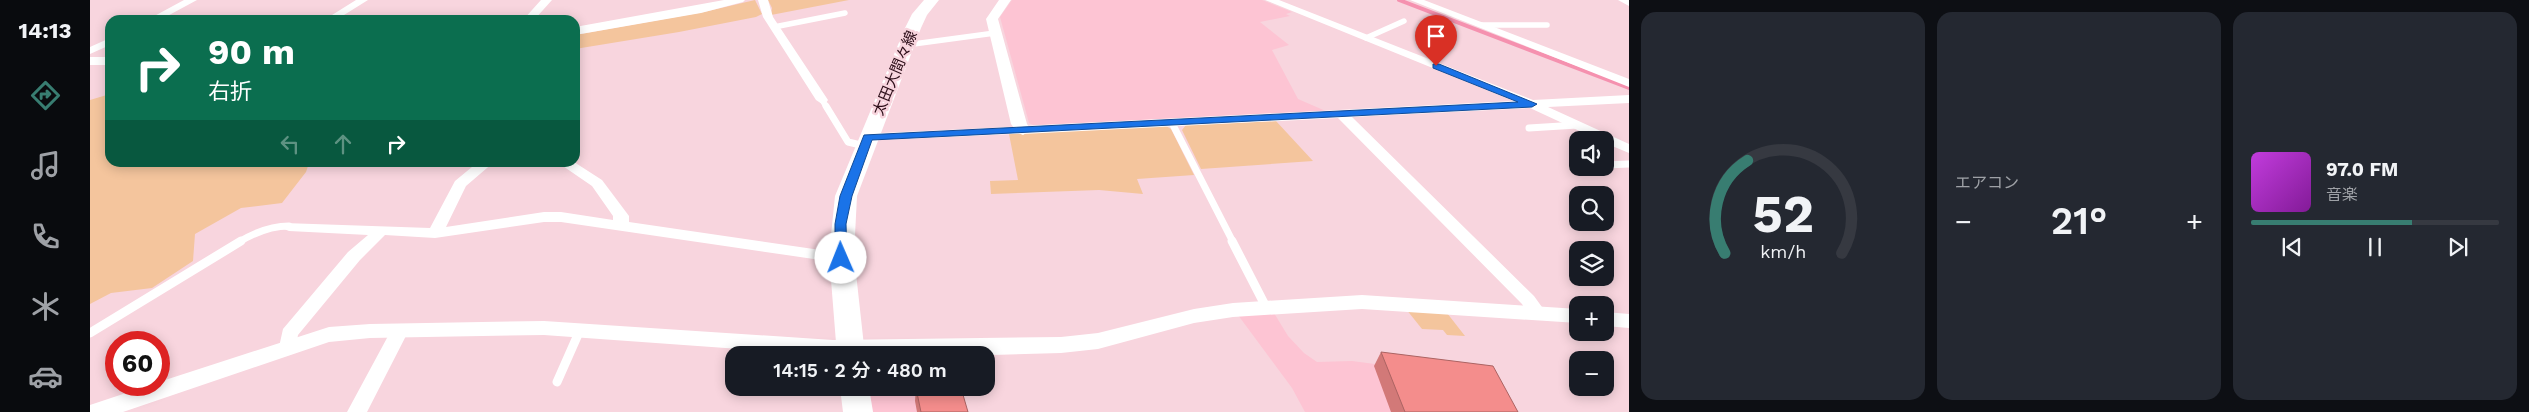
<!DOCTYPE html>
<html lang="ja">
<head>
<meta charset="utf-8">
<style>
	:root { --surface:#171b24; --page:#242831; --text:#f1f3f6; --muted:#9ea1a6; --line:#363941; --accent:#387d71 }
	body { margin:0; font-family:"Work Sans","Noto Sans JP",sans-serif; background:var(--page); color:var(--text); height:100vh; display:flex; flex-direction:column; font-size:19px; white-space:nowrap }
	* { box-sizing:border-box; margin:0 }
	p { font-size:16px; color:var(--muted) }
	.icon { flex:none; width:28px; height:28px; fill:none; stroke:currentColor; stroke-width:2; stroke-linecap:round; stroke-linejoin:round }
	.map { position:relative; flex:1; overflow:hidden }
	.side { display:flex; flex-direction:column; gap:12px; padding:12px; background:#0d0f14; width:900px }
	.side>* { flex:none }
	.hud { position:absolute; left:15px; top:15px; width:475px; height:152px; border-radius:15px; box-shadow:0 2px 12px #0003; background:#0b6e4f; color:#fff; overflow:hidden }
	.buttons { position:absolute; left:1479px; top:131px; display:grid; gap:10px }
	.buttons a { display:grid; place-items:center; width:45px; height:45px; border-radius:10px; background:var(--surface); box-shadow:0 2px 12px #0003; font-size:25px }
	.speed { position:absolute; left:15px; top:331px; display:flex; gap:10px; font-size:25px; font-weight:700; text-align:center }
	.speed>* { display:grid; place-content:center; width:65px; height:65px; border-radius:50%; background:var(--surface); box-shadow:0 2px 12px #0003; line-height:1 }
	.speed .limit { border:8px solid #d22; background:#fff; color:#111 }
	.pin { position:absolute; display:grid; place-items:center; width:42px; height:42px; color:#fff; margin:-51px -21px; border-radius:50% 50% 50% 0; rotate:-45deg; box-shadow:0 0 5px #0007 }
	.pin .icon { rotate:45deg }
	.me { position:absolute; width:55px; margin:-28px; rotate:359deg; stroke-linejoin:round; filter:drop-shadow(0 0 4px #0008) }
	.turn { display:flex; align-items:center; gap:18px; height:105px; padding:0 20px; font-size:22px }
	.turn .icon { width:65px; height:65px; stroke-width:2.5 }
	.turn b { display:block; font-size:35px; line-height:42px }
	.lanes { display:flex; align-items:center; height:48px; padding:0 20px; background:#0003; justify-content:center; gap:25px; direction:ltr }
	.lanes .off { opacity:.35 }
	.big { font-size:38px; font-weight:600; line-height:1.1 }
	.side .card { flex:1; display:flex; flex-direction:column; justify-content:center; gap:8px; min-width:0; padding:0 18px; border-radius:15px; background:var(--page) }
	.side .dial { align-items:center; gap:0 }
	.dial svg { height:130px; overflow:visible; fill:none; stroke:var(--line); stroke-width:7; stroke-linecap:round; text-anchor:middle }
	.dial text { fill:var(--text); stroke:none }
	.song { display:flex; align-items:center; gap:15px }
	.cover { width:60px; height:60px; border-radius:8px; background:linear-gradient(135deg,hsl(290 70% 55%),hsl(290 70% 35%)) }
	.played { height:5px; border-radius:2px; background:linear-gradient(90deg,var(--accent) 65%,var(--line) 65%) }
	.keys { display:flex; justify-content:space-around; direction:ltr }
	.heat { display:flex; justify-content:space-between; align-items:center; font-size:28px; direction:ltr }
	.side .tiles { flex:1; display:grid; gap:12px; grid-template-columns:repeat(3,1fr) }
	.trip { position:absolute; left:635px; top:346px; width:270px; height:50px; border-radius:15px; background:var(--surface); box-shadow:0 2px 12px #0003; font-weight:600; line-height:50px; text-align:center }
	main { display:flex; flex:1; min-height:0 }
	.dock { display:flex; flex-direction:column; width:90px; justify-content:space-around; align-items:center; background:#090b0e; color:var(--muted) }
	.dock .icon { width:35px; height:35px }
	.dock .active { color:var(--accent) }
	.dock b { font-size:22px; color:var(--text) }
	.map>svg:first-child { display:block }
	.built { fill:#fdc4d3 }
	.green { fill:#f4c59d }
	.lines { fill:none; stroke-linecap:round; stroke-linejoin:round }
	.stream { stroke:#f591af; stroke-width:4 }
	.service-far2 { stroke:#fff; stroke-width:5.5 }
	.service-far1 { stroke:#fff; stroke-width:7 }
	.service { stroke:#fff; stroke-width:9 }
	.minor { fill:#fff; fill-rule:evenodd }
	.tertiary { fill:#fff; fill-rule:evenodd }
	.primary { fill:#fff; fill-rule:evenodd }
	.wall { fill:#d27978 }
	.building { fill:#f48d8c; stroke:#ab6362 }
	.route { fill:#1a73e8; stroke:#114b97 }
	.labels { text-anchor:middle; stroke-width:5; stroke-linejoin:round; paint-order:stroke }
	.street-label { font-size:15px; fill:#2a0c17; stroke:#f8d5de }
</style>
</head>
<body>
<main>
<nav class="dock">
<b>14:13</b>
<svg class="icon active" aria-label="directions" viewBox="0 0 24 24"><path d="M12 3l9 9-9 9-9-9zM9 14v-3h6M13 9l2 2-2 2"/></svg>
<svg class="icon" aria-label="music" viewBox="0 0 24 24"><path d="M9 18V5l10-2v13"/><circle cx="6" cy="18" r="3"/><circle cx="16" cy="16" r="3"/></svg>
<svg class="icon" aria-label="phone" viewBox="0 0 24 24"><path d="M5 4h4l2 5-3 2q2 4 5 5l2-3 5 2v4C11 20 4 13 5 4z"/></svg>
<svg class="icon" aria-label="climate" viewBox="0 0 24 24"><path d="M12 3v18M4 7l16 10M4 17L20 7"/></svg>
<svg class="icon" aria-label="car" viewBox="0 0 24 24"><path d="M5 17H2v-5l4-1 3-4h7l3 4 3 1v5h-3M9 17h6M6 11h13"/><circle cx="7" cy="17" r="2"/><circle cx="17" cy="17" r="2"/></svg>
</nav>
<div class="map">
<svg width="1539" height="412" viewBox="0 0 1539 412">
	<rect width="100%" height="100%" fill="#f8d5de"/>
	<!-- built -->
	<path class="built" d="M922,0H1172L1202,12L1196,14L1200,16L1170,22L1199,45L1182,50L1208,99L1238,112L943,125L939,123L910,17Z
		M1184,313L1198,336L1214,353L1227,362L1262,361L1399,379L1416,412H1215L1202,388L1148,315Z
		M779,388H869L874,412H783Z"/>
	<!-- green -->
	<path class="green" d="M665,0L672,14L666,17L589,32L485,49V35L614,12Z
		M678,0H759L681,15L682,8Z
		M20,94V162L219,163L216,172L192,203L151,208L105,234L103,261L62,288L21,293L0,304V100Z
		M1186,121L1223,161L1111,169L1092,130L1096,125Z
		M1076,126L1081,129L1104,175L1047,179L1053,194L1009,190L901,194L900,181L928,180L919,134Z
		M1316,309L1357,313L1375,336L1357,335L1353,330L1332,329Z"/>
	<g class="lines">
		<!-- stream -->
		<path class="stream" d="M1309,0L1539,88"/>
		<!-- service-far2 -->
		<path class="service-far2" d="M1392,25H1457
			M684,27L755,13
			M1276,38L1314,21
			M816,45L905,33
			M732,100L737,108"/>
		<!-- service-far1 -->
		<path class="service-far1" d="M736,106L758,142L775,146
			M1082,123L1143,242
			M1439,128L1487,125
			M780,137L933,130
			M1515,165L1539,164
			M1483,167H1488
			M149,242C164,233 181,226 199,226"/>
		<!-- service -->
		<path class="service" d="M1142,241L1176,307
			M0,333L151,241
			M467,382L490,330"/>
		<!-- minor -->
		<path class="minor" d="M94,0H107L70,20H57Z
			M266,0H278L246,20H234Z
			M451,0H462L444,20H433Z
			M668,0H678L683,17L738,100L736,103L732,104L726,100L673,17Z
			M1175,0H1189L1443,100L1539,95V103L1458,107L1539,144V153L1515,143V140H1509L1440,108L1262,117L1444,296L1457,314L1454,318C1442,322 1438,314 1432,304L1248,118L933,134L926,130L933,126L1424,101Z
			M1320,0H1334L1539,79V87Z
			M1528,0H1539V6Z
			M20,38V45L0,54V47Z
			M388,162H404L376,186L356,227L454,212H471L523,220V216L502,186L467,162H484L512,180L539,216V222L751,253L757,254L759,258L757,262L751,263L471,222H454L345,238L295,235L270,260L208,335L205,352L198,354L191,352L189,347L193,329L258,252L278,235L199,231L194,229L191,226L194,223L340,228L365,181Z
			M310,324L316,325L319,330L277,412H257L304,325Z"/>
		<!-- tertiary -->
		<path class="tertiary" d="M634,0H655L653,2L611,13L485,35V27Z
			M909,0H921L908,19L937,124L941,130L933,135L928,133L921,124L896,19Z
			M0,57H20V65H0Z
			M1272,295L1488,309V323L1272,309L1143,317L1104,323L1008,349L971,353L901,355H732L454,335L280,338L239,342L33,412H0V405L60,385H69V382L239,327L280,324L454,321L743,340L971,337L1008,333L1104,309L1143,303Z
			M1515,312L1539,314V328L1515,326Z"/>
		<!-- primary -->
		<path class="primary" d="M834,0H849L837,15L831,28L767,196L764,255L775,355H747L739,255L745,196L815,28L822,14Z
			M750,388H779L783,412H753Z"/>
	</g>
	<!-- wall -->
	<path class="wall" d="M1291,352L1428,412H1301L1284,366Z
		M826,388L878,412H827L825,401Z"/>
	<!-- building -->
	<path class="building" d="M1291,352L1403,366L1428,412H1315Z
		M826,388H871L878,412H831Z"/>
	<!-- route -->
	<path class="route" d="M1343,64H1349L1447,104L1442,107L782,140L762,196L756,224L757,258L751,262L745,258V224L750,196L774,135L1428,102L1343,68Z"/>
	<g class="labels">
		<!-- street labels -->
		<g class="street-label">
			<text transform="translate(805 73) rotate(-67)" y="5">太田大間々線</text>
		</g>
	</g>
</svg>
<div class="buttons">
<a><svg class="icon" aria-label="sound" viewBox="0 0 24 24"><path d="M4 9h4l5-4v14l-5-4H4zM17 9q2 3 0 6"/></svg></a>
<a><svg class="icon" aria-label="search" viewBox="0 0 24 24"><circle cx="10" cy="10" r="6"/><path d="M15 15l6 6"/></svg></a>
<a><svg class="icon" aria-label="layers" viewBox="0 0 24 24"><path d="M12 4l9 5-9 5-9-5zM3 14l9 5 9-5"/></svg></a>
<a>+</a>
<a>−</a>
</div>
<div class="speed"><div class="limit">60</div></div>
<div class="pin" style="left:1346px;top:66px;background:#d93025"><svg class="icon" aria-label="arrive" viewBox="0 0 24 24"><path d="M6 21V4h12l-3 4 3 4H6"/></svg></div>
<svg class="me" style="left:751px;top:258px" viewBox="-20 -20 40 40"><circle r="19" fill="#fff"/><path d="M0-13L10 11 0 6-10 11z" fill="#1a73e8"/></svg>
<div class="trip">14:15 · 2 分 · 480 m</div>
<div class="hud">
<div class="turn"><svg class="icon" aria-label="right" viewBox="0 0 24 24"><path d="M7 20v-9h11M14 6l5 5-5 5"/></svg><div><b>90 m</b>右折</div></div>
<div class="lanes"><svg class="icon off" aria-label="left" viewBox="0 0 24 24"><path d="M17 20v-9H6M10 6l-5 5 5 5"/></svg><svg class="icon off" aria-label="ahead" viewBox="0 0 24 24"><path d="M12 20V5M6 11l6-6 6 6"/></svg><svg class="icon" aria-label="right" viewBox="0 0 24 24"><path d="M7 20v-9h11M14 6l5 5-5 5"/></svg></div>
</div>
</div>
<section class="side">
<div class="tiles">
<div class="card dial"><svg viewBox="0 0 100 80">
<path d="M14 69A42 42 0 1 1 86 69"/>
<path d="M14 69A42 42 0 0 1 28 12" stroke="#387d71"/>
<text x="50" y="56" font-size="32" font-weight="700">52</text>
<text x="50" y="72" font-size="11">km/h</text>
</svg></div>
<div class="card"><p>エアコン</p>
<div class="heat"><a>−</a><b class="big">21°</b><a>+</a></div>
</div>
<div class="card">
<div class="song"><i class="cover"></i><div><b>97.0 FM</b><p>音楽</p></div></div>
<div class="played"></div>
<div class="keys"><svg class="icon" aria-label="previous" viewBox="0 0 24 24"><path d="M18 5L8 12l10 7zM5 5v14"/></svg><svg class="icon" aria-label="pause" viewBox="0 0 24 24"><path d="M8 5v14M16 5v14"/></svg><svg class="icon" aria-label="next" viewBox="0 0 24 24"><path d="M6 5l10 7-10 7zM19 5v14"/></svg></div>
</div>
</div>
</section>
</main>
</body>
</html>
